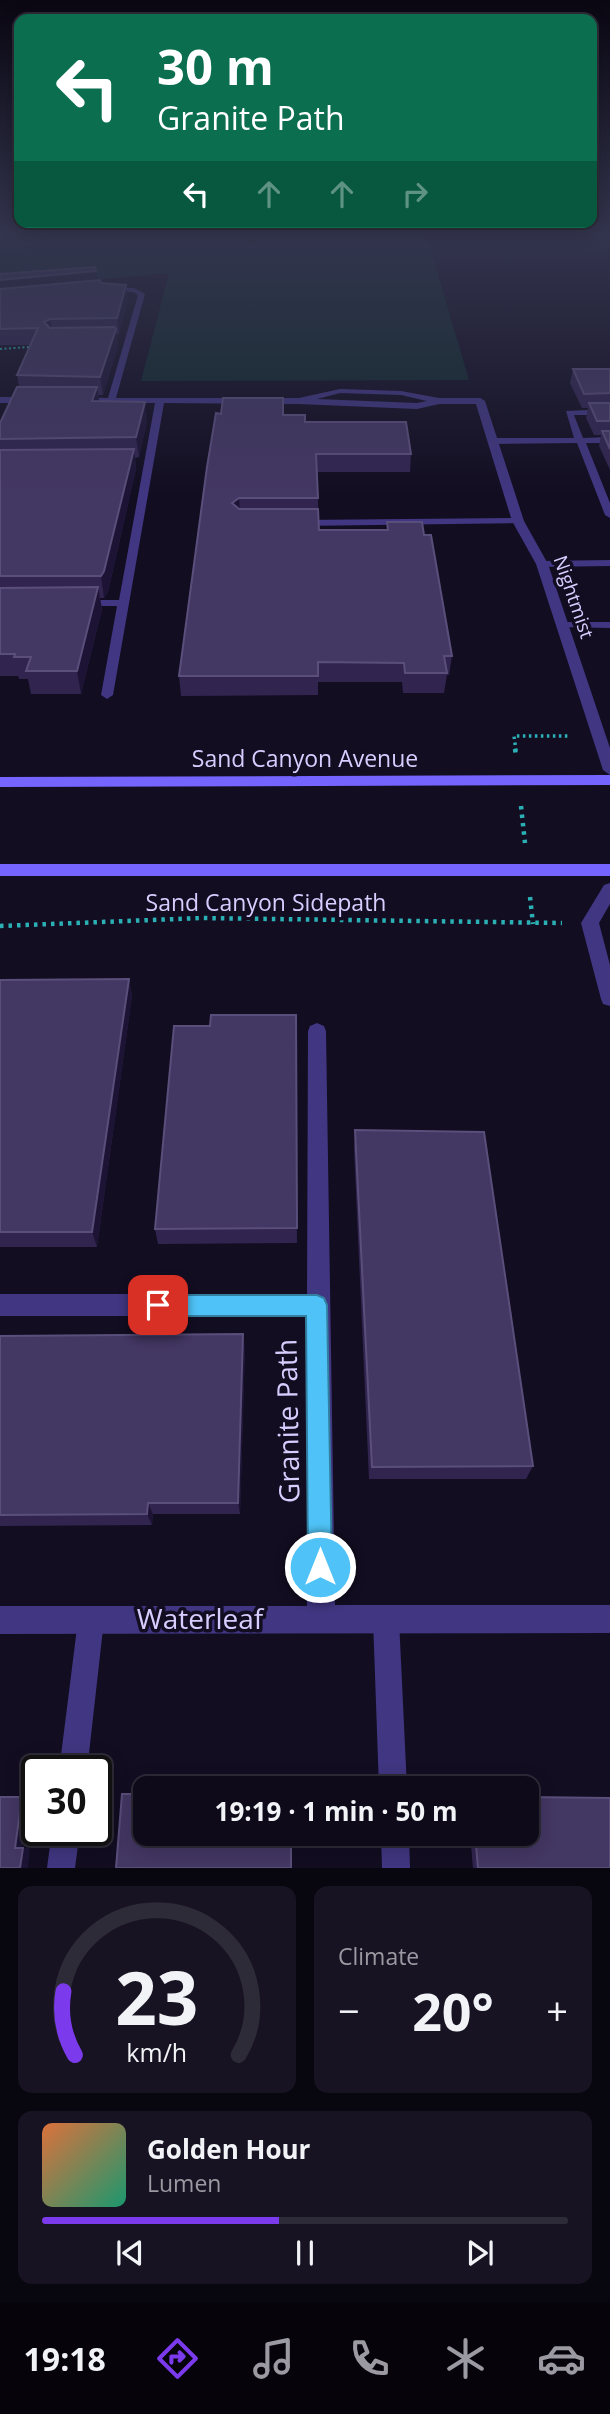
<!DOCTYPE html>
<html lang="en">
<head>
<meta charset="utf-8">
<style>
	:root { --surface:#0e0a19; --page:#171322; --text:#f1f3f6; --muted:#9b9aa2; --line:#2e2b38; --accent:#7c3aed }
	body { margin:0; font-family:"Open Sans",sans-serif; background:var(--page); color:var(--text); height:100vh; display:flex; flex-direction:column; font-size:26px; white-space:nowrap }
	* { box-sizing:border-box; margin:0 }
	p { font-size:23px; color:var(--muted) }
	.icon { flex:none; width:38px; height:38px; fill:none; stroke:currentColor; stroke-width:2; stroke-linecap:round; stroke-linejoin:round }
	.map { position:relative; height:1868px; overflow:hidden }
	.details { display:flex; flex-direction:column; gap:18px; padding:18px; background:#08060e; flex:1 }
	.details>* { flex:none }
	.top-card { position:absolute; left:14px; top:14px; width:583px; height:214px; border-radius:14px; box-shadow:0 4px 18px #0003,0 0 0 2px var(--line); background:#0b6e4f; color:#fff; overflow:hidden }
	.speed { position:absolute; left:21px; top:1755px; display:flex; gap:14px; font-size:35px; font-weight:700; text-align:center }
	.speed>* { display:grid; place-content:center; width:91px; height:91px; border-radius:50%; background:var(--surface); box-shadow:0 4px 18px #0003,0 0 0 2px var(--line); line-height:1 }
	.speed .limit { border:4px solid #111; border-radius:10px; background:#fff; color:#111 }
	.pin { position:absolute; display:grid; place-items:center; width:60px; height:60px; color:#fff; margin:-30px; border-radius:14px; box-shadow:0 4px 10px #0006 }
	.me { position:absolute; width:77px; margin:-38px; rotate:0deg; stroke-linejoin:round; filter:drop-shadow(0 0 5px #0008) }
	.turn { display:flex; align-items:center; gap:24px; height:147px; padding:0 28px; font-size:32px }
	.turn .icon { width:91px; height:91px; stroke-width:2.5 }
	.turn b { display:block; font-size:49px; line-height:60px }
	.lanes { display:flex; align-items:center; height:66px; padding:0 28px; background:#0003; justify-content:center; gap:35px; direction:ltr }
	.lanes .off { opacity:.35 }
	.big { font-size:52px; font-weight:700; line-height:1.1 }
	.details .card { flex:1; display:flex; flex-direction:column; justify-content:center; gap:10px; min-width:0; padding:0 24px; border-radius:14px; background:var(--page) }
	.details .dial { align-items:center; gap:0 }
	.dial svg { height:182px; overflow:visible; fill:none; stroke:var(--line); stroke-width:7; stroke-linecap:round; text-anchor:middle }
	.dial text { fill:var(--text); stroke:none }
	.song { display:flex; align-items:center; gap:21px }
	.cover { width:84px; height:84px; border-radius:10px; background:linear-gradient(135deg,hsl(20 70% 55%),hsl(160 70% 35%)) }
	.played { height:7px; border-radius:4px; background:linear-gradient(90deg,var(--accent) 45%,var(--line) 45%) }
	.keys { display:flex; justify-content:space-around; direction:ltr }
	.heat { display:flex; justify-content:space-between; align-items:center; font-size:38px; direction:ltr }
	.details .tiles { flex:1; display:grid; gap:18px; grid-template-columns:1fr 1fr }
	.card:last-child { grid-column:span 2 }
	.trip { position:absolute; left:133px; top:1776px; width:406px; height:70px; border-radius:14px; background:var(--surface); box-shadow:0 4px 18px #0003,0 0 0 2px var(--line); font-weight:700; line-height:70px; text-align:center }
	.dock { display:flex; height:112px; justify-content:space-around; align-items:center; background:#06040a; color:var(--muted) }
	.dock .icon { width:49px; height:49px }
	.dock .on { color:var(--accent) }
	.dock b { font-size:32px; color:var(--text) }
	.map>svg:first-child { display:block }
	.green { fill:#102a2b }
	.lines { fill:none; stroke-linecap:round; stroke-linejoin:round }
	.path-far2 { stroke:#2bb1b5; stroke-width:2; stroke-dasharray:2 2.5; stroke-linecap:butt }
	.path-far1 { stroke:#2bb1b5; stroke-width:3.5; stroke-dasharray:2.5 3.5; stroke-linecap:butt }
	.path { stroke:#2bb1b5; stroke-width:4.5; stroke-dasharray:3.5 5; stroke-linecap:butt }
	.service { fill:#403681; fill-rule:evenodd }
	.minor { fill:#403681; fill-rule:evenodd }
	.tertiary { fill:#403681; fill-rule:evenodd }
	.secondary { fill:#7664ff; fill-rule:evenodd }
	.wall { fill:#312550 }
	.shaded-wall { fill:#1d1435 }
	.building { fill:#433763; stroke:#5a4e7b; stroke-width:2 }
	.route { fill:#4fc3f7; stroke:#337fa1; stroke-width:2 }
	.labels { text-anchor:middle; stroke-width:7; stroke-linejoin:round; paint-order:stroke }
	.far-street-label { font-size:19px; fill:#d7cdff; stroke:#120d21 }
	.street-label { font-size:23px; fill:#d7cdff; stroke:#120d21 }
	.near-street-label { font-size:28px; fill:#d7cdff; stroke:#120d21 }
</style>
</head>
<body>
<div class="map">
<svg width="610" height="1868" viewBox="0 0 610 1868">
	<rect width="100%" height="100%" fill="#120d21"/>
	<!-- green -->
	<path class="green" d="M0,234H426L469,380L141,381L169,273L0,288Z"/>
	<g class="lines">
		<!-- path-far2 -->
		<path class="path-far2" d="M0,349L29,347L32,341"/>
		<!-- path-far1 -->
		<path class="path-far1" d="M516,751L514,736H569"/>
		<!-- path -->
		<path class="path" d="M515,749L516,756
			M521,806L525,843
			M530,897L533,924
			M0,926L202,918L562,923"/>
		<!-- service -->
		<path class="service" d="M105,288H134L145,294L116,398H299L340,389L401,391L439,398H480L484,401L480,404H439L417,409L299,404L164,403L113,695L107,699L101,695L117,606H80L74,603L80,600H119L155,403H77L73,400L77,397L108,398L138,295L133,292L103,291ZM340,393L401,395L427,401L417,403L317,399Z
			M0,397H30L34,400L30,403H0Z
			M610,409V415H574L583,438L610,437V443H586L610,503V518L605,515L577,443L495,444L491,441L495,438H574L566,411Z
			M518,518L522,519V523L300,526L295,523L300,520Z
			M610,560V566L542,567L537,564L542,561Z
			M562,622H610V628L558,627L556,625Z
			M386,1606L395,1610L399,1619L407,1788H379L373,1619L377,1610Z
			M91,1607L100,1611L104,1620L87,1771H59L78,1620L82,1611Z
			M52,1830H80L75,1868H47Z
			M381,1834H409L410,1868H382Z"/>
		<!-- minor -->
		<path class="minor" d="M480,398L485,401L524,521L548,564L610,748V775L603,770L536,564L512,521L475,401Z
			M317,1023L324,1026L326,1031L335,1605H610V1633L0,1634V1606H307V1316H0V1294H307L308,1031L310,1026Z"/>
		<!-- tertiary -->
		<path class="tertiary" d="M610,883V904L599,923L610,965V1006L603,1004L601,999L581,923L604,885Z"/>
		<!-- secondary -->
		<path class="secondary" d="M610,775V785L0,787V777Z
			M0,864H610V876H0Z"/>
	</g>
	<!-- wall -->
	<path class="wall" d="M0,274L98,280L128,301L119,334L117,335L118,346L103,395H98L99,401L147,421L139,457L135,458L136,469L108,592L104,598H100L102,609L81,694H31L28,679H19L18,676H0V423L19,387L17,375L31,345H0Z
		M573,369H610V470L599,446L601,435H594L586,418L588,408H582L570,383Z
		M283,415L411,454L410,472H317L319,530H387V522L452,656L449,675H447L444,693H403L402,682H318V695L181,696L179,676L207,467Z
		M129,979L132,996L97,1247H0V980Z
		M296,1015L297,1243L158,1244L155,1229L210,1026Z
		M355,1130L533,1466L526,1479H369L354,1149Z
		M0,1336L245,1348L240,1514H153L152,1525L0,1526Z
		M470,1834H527L610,1868H473Z"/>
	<!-- shaded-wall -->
	<path class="shaded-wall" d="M96,271L99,287L0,296V280Z
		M126,285L128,301L119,334L117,318Z
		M50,319L53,335L44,322Z
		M116,329L118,346L103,395L100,377Z
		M97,387L100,406L92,401Z
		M145,402L147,421L139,457L136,437Z
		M134,449L136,469L108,592L104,598L101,576Z
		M239,498L240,516L232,503Z
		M98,587L102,609L81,694L77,671Z
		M129,979L132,996L97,1247L92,1232Z
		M243,1334L245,1348L240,1514L238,1503Z
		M148,1503L153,1514L152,1525L147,1514Z
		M22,1797L29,1799L22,1848H15Z
		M23,1848H30L28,1868H20Z"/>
	<!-- building -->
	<path class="building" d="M95,267L96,271L0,280V274Z
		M100,280L101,283L126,285L117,318L50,319L44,322L50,328L114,327L116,329L100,377L17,375L38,328L0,329V289Z
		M573,369H610V393L584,394Z
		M17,387H97L92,401L145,402L136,437L0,439V423Z
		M223,398H283V415H305V422H406L411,454H316L318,498H239L232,503L239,509H318L319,530H388L387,522H422L424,535H431L452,656H444L447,673H405L404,663L318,662V676H179L207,467L216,413L221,414Z
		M589,403H610V421H597Z
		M602,431H610V449Z
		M134,449L104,571L101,576H0V450Z
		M98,587L77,671H26L31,657H14L15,654H0V588Z
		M129,979L92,1232H0V980Z
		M211,1015H296L297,1228L155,1229L174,1026H210Z
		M355,1130L484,1132L533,1466L372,1467Z
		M243,1334L238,1503H148L147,1514L0,1515V1336Z
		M122,1794H145V1834H291V1868H116Z
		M0,1797H22L15,1848H23L20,1868H0Z
		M527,1797L610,1798V1868H478L475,1834H527Z"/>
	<!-- sky -->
	<linearGradient id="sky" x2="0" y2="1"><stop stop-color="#0a0712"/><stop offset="0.47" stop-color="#33354e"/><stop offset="1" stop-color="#33354e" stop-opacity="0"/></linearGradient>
	<rect width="610" height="495" fill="url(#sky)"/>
	<!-- route -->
	<path class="route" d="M158,1295H317L324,1298L327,1305L332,1567L329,1576L320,1579L311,1576L308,1567L306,1316H158L151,1312L148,1305L151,1298Z"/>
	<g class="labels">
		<!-- far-street labels -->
		<g class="far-street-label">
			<text transform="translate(574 597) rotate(71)" y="7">Nightmist</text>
		</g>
		<!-- street labels -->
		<g class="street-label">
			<text x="305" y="767">Sand Canyon Avenue</text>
			<text x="266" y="911">Sand Canyon Sidepath</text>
		</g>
		<!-- near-street labels -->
		<g class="near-street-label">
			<text transform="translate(288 1421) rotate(-91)" y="10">Granite Path</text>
			<text x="200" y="1629">Waterleaf</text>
		</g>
	</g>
</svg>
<div class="speed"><div class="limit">30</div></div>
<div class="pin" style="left:158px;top:1305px;background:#d93025"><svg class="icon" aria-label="arrive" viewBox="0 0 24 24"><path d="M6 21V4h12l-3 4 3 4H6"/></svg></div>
<svg class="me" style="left:320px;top:1567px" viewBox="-20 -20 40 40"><circle r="17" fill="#4fc3f7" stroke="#fff" stroke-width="3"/><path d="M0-11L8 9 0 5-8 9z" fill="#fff"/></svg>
<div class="trip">19:19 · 1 min · 50 m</div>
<div class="top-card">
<div class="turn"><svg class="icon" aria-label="left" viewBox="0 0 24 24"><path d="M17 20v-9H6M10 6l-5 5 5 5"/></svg><div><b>30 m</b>Granite Path</div></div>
<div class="lanes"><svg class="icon" aria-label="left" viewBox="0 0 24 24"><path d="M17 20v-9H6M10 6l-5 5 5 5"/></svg><svg class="icon off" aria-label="ahead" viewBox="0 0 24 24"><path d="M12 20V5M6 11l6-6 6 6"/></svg><svg class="icon off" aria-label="ahead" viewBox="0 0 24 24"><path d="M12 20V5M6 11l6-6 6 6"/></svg><svg class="icon off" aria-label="right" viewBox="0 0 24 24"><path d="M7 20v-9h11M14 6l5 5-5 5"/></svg></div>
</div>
</div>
<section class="details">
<div class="tiles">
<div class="card dial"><svg viewBox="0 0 100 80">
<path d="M14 69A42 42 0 1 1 86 69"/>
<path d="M14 69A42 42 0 0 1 9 41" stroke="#7c3aed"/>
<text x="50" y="56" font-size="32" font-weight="700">23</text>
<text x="50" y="72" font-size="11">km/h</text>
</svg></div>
<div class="card"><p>Climate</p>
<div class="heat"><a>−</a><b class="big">20°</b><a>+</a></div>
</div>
<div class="card">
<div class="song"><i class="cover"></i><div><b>Golden Hour</b><p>Lumen</p></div></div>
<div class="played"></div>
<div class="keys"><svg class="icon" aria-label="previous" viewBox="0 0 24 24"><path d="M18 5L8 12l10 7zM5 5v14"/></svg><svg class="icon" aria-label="pause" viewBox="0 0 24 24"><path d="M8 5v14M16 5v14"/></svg><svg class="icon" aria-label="next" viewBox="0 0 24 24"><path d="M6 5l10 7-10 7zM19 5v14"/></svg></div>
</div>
</div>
</section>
<nav class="dock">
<b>19:18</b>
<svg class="icon on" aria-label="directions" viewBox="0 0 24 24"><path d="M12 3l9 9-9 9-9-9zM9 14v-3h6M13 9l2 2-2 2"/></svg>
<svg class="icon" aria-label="music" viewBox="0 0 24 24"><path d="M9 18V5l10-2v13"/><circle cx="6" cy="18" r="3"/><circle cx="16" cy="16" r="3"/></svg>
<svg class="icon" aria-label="phone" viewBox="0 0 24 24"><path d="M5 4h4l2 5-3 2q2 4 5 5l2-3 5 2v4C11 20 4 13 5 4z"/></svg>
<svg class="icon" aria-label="climate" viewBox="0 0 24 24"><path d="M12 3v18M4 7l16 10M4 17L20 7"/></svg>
<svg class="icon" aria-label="car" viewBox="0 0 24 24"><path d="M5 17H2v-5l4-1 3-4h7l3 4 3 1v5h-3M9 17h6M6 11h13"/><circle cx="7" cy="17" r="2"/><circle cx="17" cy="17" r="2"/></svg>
</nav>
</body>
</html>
